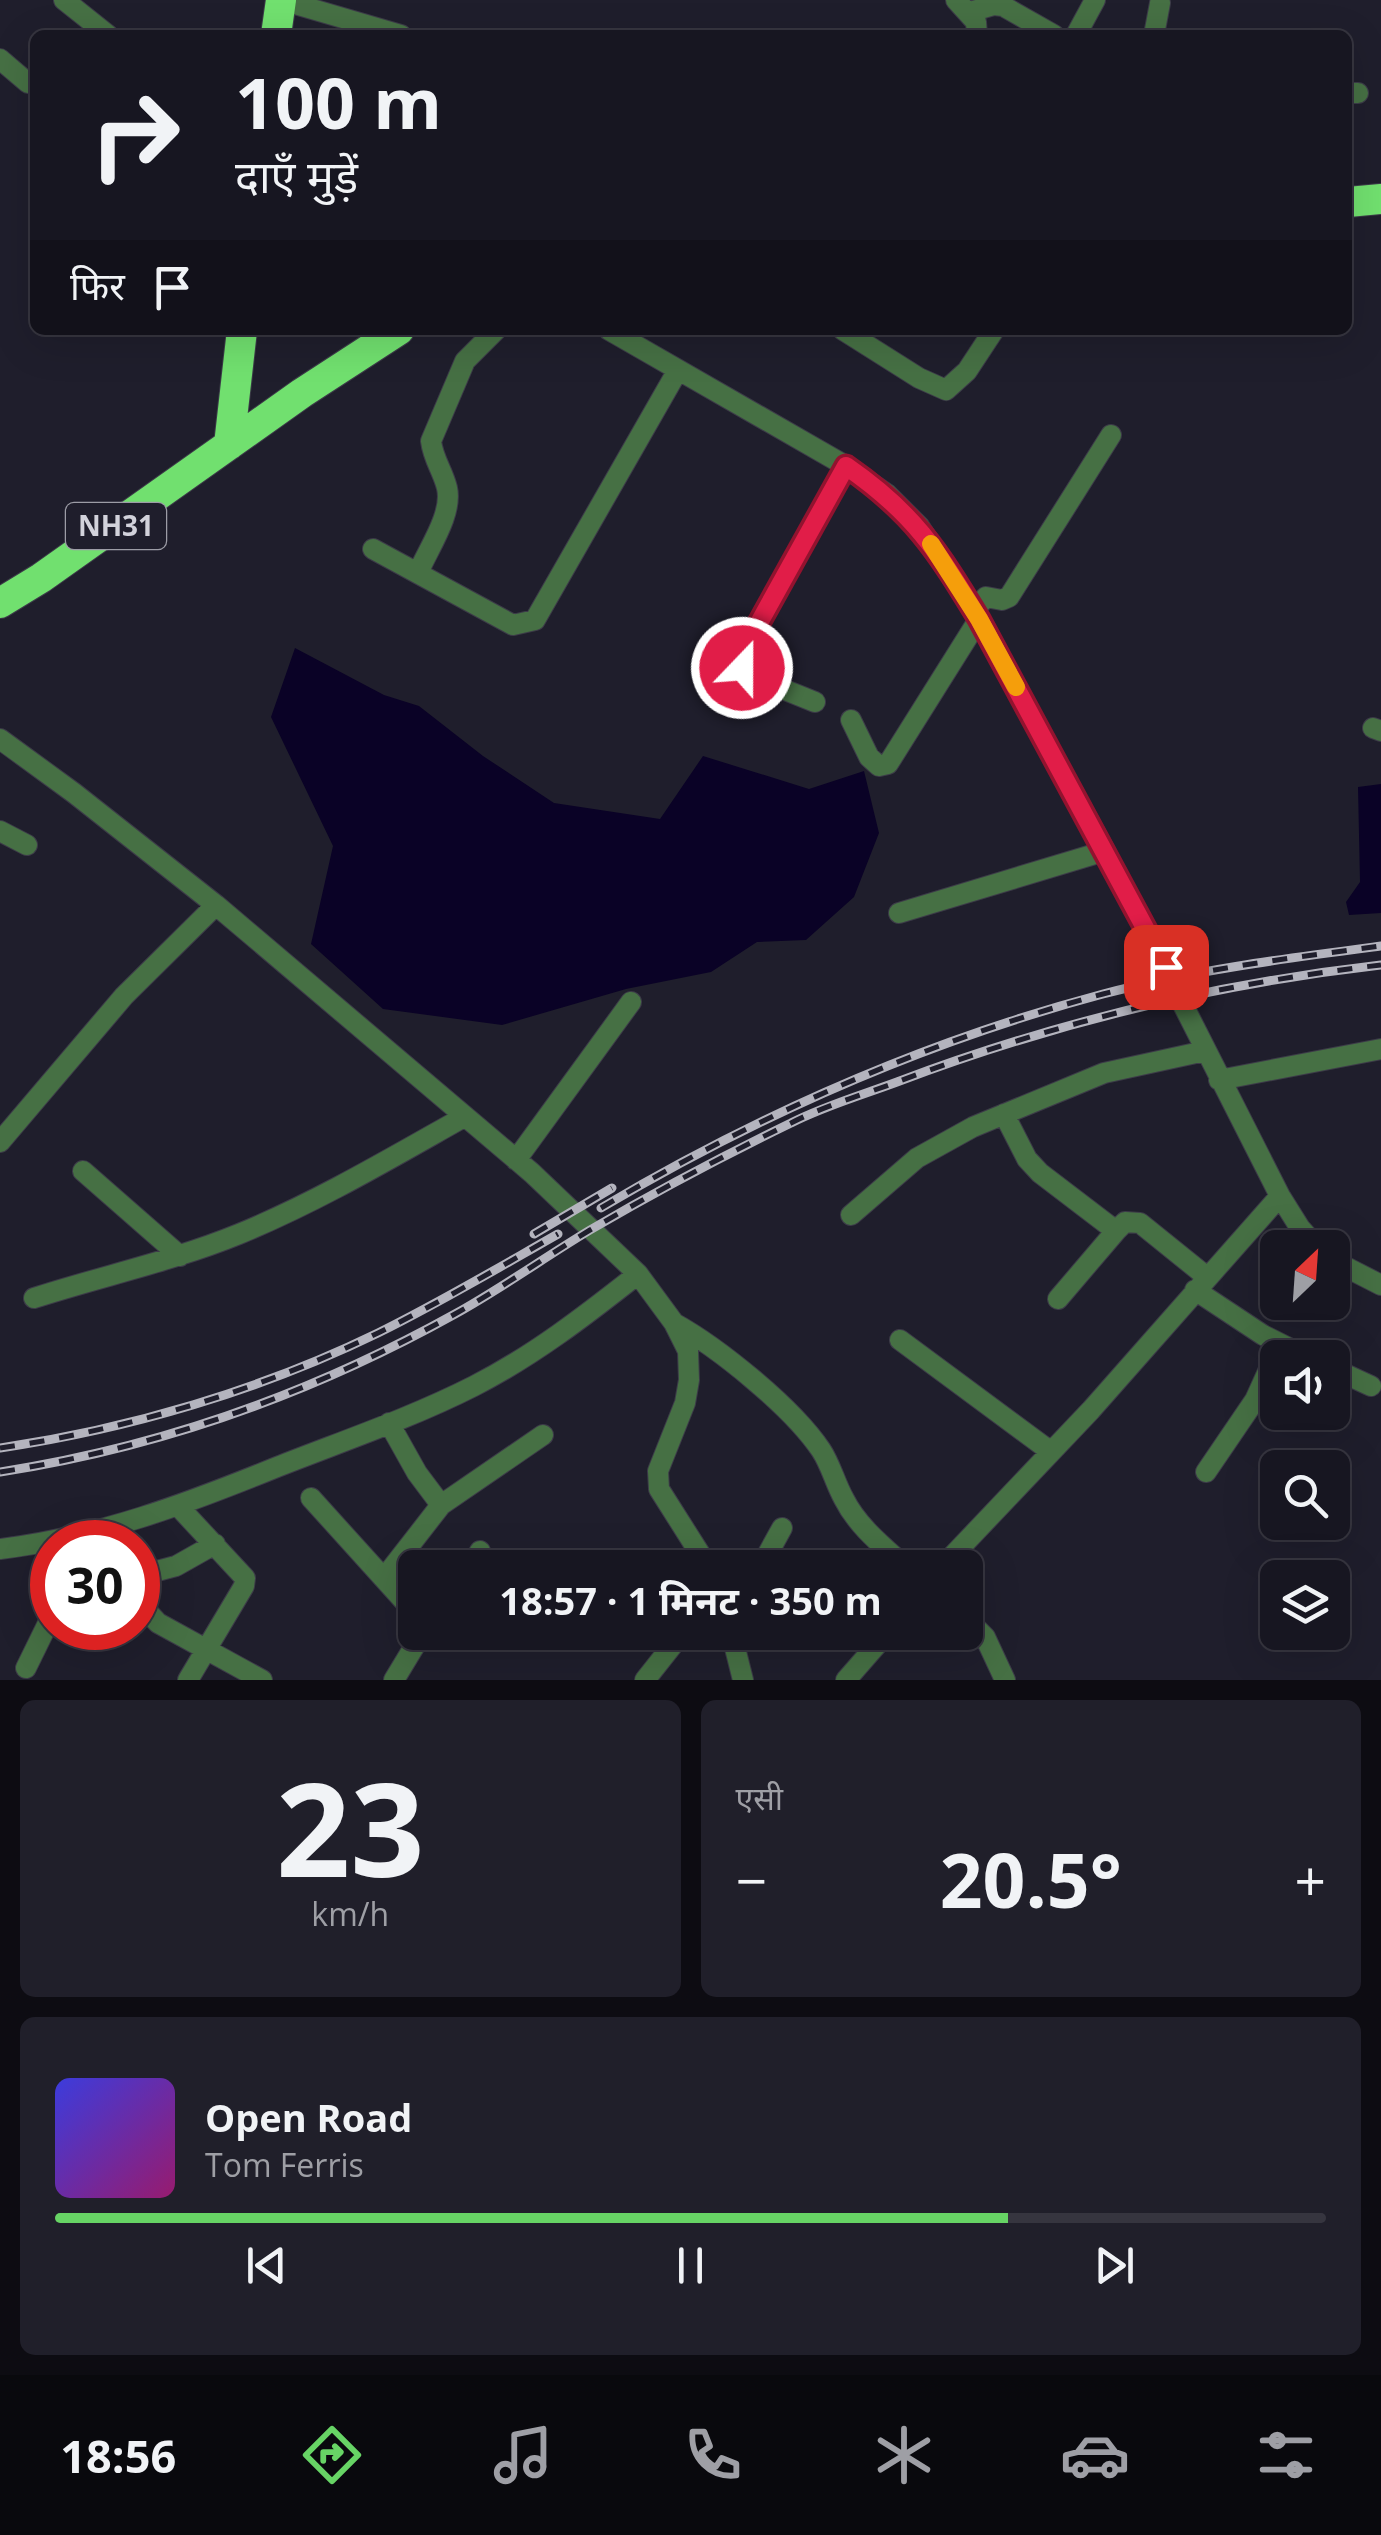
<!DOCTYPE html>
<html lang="hi">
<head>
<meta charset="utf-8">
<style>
	:root { --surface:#171621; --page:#201f2a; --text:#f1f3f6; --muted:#9e9fa5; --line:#36353f; --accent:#67d465 }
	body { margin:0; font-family:"Open Sans","Noto Sans Devanagari",sans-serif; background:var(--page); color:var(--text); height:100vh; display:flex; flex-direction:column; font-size:38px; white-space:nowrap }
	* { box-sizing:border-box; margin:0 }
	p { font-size:32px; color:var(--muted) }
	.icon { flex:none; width:55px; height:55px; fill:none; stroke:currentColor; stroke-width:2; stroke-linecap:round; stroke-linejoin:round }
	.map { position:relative; height:1680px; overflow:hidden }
	.panel { display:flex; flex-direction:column; gap:20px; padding:20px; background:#0d0c12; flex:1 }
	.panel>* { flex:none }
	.hud { position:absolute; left:30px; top:30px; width:1322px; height:305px; border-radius:15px; box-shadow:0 10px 40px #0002,0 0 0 2px var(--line); background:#171621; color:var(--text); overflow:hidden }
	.needle { width:65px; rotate:25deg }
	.buttons { position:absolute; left:1260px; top:1230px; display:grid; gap:20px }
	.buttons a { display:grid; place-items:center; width:90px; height:90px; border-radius:15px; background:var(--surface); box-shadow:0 10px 40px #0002,0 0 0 2px var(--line); font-size:50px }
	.speed { position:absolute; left:30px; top:1520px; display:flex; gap:20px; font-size:50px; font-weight:700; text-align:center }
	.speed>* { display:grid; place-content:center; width:130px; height:130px; border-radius:50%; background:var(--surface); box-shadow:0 10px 40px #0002,0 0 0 2px var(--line); line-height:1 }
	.speed .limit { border:15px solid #d22; background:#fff; color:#111 }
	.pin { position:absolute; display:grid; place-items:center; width:85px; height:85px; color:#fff; margin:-42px; border-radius:20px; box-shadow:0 5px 15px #0006 }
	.me { position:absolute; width:110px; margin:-55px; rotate:22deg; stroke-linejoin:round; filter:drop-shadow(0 0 8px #0008) }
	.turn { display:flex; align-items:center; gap:35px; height:210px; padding:0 40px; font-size:45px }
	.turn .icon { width:130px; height:130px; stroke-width:2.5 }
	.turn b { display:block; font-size:70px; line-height:85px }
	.then { display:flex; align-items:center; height:95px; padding:0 40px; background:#0003; gap:20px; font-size:38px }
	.big { font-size:75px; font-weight:700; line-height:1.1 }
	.panel .tile { flex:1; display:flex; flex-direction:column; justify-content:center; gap:15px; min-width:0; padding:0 35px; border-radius:15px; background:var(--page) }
	.panel .dial { align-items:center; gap:0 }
	.dial b { font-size:130px; line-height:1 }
	.song { display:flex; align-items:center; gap:30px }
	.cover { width:120px; height:120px; border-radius:15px; background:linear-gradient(135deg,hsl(240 70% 55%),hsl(320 70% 35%)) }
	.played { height:10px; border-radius:5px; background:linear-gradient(90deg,var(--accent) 75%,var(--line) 75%) }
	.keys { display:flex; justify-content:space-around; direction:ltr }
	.heat { display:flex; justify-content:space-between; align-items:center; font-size:55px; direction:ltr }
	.panel .tiles { flex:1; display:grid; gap:20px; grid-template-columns:1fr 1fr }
	.tile:last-child { grid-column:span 2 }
	.trip { position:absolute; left:398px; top:1550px; width:585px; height:100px; border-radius:15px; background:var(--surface); box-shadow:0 10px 40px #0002,0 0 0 2px var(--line); font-weight:700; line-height:100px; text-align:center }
	.tab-bar { display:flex; height:160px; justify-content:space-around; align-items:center; background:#09090d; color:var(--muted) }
	.tab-bar .icon { width:70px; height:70px }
	.tab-bar .selected { color:var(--accent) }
	.tab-bar b { font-size:45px; color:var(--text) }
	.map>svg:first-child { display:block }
	.water { fill:#0a0226 }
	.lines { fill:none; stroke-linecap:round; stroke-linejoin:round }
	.minor-casing { stroke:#3c3b48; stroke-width:22 }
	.highway-casing { stroke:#3c3b48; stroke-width:32 }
	.minor { stroke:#467044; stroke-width:20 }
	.highway { stroke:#71e06f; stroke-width:30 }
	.rail-casing { stroke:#b4b4be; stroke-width:9 }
	.rail { stroke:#1f1e2c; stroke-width:5; stroke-dasharray:15; stroke-linecap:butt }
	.route-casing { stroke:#92132f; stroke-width:25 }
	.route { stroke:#e11d48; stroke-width:18 }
	.slow { stroke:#f59e0b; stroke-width:18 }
	.labels { text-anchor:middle; stroke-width:10; stroke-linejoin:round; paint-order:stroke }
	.shield { fill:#1f1e2c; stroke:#9c9ca6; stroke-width:2.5 }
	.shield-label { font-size:28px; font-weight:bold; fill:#d2d2db }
</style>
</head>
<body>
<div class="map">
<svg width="1381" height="1680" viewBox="0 0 1381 1680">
	<rect width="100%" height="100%" fill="#1f1e2c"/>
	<!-- water -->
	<path class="water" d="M295,648L384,695L419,706L483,756L554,803L660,819L703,756L809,789L864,771L879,833L854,897L806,940L757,942L711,972L626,989L502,1025L383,1009L311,944L333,846L271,717Z
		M1381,784V913L1349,915L1346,902L1360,882L1358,787Z"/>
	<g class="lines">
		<!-- minor casing -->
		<g class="minor-casing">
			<path id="minor" d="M64,0L108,35
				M281,0L401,35
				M956,0L976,22L977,35
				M970,12L994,5L1003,6L1054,35
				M1076,35L1095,0
				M1154,35L1160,3
				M0,59L28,83
				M1348,93H1358
				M609,330L846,466L887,494L919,526L979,619L1105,851L1280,1196L1300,1228L1318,1248
				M843,330L919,378L946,390L967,371L994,330
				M373,549L513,625L535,620L678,370
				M418,573C428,549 453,514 447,488C443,471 433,459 431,441L465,361L496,330
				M974,610L986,597L1002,600L1009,597L1111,435
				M815,702L748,675L742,668L740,659L846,466
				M851,720L869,757L879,766L888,764L979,619
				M1373,728L1381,731
				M0,739L74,793L216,905L532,1173L638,1274L674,1323L688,1351L689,1380L685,1403L658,1471L659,1489L709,1568
				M0,831L27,845
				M899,913L1105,851
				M1219,1080L1381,1049
				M1004,1114L1027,1159L1040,1173L1116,1231L1125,1222L1140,1223L1207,1277
				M0,1142L124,996L216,905
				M516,1160L631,1002
				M83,1171L180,1256
				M851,1215L917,1158L973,1127L1104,1073L1205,1051
				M1332,1260L1381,1285
				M1195,1290L1263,1335L1309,1358
				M34,1298C102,1276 173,1261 239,1234C317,1202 391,1158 464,1117
				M1058,1299L1116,1231
				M674,1323C719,1348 792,1407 821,1450C831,1465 835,1483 844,1499C858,1527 884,1547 907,1568
				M900,1340L1050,1451
				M1332,1368L1371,1386
				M389,1423L417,1473L441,1505
				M1206,1472L1255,1400L1280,1345
				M311,1498L415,1613
				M179,1507L245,1578L244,1586L188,1680
				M0,1549C98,1537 186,1504 277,1467C343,1441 411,1418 474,1386C533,1356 586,1315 638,1274
				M471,1568L480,1551
				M760,1568L782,1528
				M941,1568L1091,1410L1280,1196
				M138,1576L176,1566L215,1544
				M385,1577L441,1505L543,1435
				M138,1590L145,1609L158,1623L262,1680
				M965,1617L985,1637L1005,1680
				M731,1632L743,1680
				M26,1668L52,1615
				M394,1680L423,1632
				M645,1680L683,1632
				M846,1680L888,1632"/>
		</g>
		<!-- highway casing -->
		<g class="highway-casing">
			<path id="highway" d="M276,35L281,0
				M1348,202L1381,199
				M229,445L242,330
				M0,603L41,578L302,393L399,330"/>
		</g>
		<!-- minor -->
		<use href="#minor" class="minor"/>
		<!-- highway -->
		<use href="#highway" class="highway"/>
		<!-- rail casing -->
		<g class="rail-casing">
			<path id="rail" d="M601,1208C758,1115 927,1041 1103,994C1194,970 1289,958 1381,946
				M534,1234L612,1188
				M0,1448C129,1429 261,1390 378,1333C439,1303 498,1268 558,1234
				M0,1472C161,1447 313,1393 455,1314C502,1288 545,1257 590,1230C655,1192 723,1156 791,1123C824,1106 862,1095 897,1082C1053,1023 1214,984 1381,965"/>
		</g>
		<!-- rail -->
		<use href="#rail" class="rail"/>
	</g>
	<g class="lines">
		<!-- route casing -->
		<g class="route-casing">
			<path id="route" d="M742,668L740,659L745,648L846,466C914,513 937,550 979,619L1166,967"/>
		</g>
		<!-- route -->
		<use href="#route" class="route"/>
		<!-- slow -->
		<path class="slow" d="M931,544L979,619L1016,687"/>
	</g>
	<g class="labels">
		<!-- shield labels -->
		<rect class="shield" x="66" y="503" width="100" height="46" rx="8"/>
		<g class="shield-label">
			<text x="116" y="536">NH31</text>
		</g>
	</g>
</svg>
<div class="buttons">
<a><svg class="needle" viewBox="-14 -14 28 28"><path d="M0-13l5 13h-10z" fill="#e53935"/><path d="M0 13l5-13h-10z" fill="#9e9fa5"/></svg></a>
<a><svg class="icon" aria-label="sound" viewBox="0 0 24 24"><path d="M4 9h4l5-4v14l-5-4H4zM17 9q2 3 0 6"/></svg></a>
<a><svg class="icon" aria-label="search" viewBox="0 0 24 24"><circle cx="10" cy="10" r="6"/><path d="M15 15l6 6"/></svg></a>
<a><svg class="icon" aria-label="layers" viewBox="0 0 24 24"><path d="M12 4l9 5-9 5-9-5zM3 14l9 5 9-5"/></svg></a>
</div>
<div class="speed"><div class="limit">30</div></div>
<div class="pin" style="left:1166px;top:967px;background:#d93025"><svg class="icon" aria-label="arrive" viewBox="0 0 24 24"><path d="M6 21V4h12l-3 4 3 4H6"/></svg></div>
<svg class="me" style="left:742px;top:668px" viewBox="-20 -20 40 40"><circle r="17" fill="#e11d48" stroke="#fff" stroke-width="3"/><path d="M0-11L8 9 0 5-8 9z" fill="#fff"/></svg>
<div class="trip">18:57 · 1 मिनट · 350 m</div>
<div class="hud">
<div class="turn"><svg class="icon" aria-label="right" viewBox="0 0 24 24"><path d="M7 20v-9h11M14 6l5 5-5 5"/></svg><div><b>100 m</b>दाएँ मुड़ें</div></div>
<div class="then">फिर<svg class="icon" aria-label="arrive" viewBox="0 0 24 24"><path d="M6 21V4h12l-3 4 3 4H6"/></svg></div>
</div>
</div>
<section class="panel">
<div class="tiles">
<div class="tile dial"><b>23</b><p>km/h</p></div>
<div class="tile"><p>एसी</p>
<div class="heat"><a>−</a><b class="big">20.5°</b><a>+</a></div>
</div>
<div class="tile">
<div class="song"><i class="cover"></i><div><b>Open Road</b><p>Tom Ferris</p></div></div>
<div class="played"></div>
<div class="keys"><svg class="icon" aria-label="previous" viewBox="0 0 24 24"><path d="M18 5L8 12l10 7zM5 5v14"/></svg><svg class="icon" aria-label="pause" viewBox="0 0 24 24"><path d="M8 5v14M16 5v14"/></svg><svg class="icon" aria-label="next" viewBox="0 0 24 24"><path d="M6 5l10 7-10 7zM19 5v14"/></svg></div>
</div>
</div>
</section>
<nav class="tab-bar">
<b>18:56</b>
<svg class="icon selected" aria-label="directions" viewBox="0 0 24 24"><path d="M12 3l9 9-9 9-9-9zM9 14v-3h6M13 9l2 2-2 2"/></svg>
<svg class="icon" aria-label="music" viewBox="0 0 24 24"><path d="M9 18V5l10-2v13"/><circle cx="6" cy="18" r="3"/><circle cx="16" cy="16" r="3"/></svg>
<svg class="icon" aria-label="phone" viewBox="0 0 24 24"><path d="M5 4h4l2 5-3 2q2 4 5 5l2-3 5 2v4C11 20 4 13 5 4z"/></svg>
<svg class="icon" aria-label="climate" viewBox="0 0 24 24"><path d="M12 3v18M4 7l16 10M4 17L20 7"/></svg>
<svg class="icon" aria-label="car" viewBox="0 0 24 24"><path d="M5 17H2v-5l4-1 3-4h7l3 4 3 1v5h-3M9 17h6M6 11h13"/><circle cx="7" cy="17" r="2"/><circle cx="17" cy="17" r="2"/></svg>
<svg class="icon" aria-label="filters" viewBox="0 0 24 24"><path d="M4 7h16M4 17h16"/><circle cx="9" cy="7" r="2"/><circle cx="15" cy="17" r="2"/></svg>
</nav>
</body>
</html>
